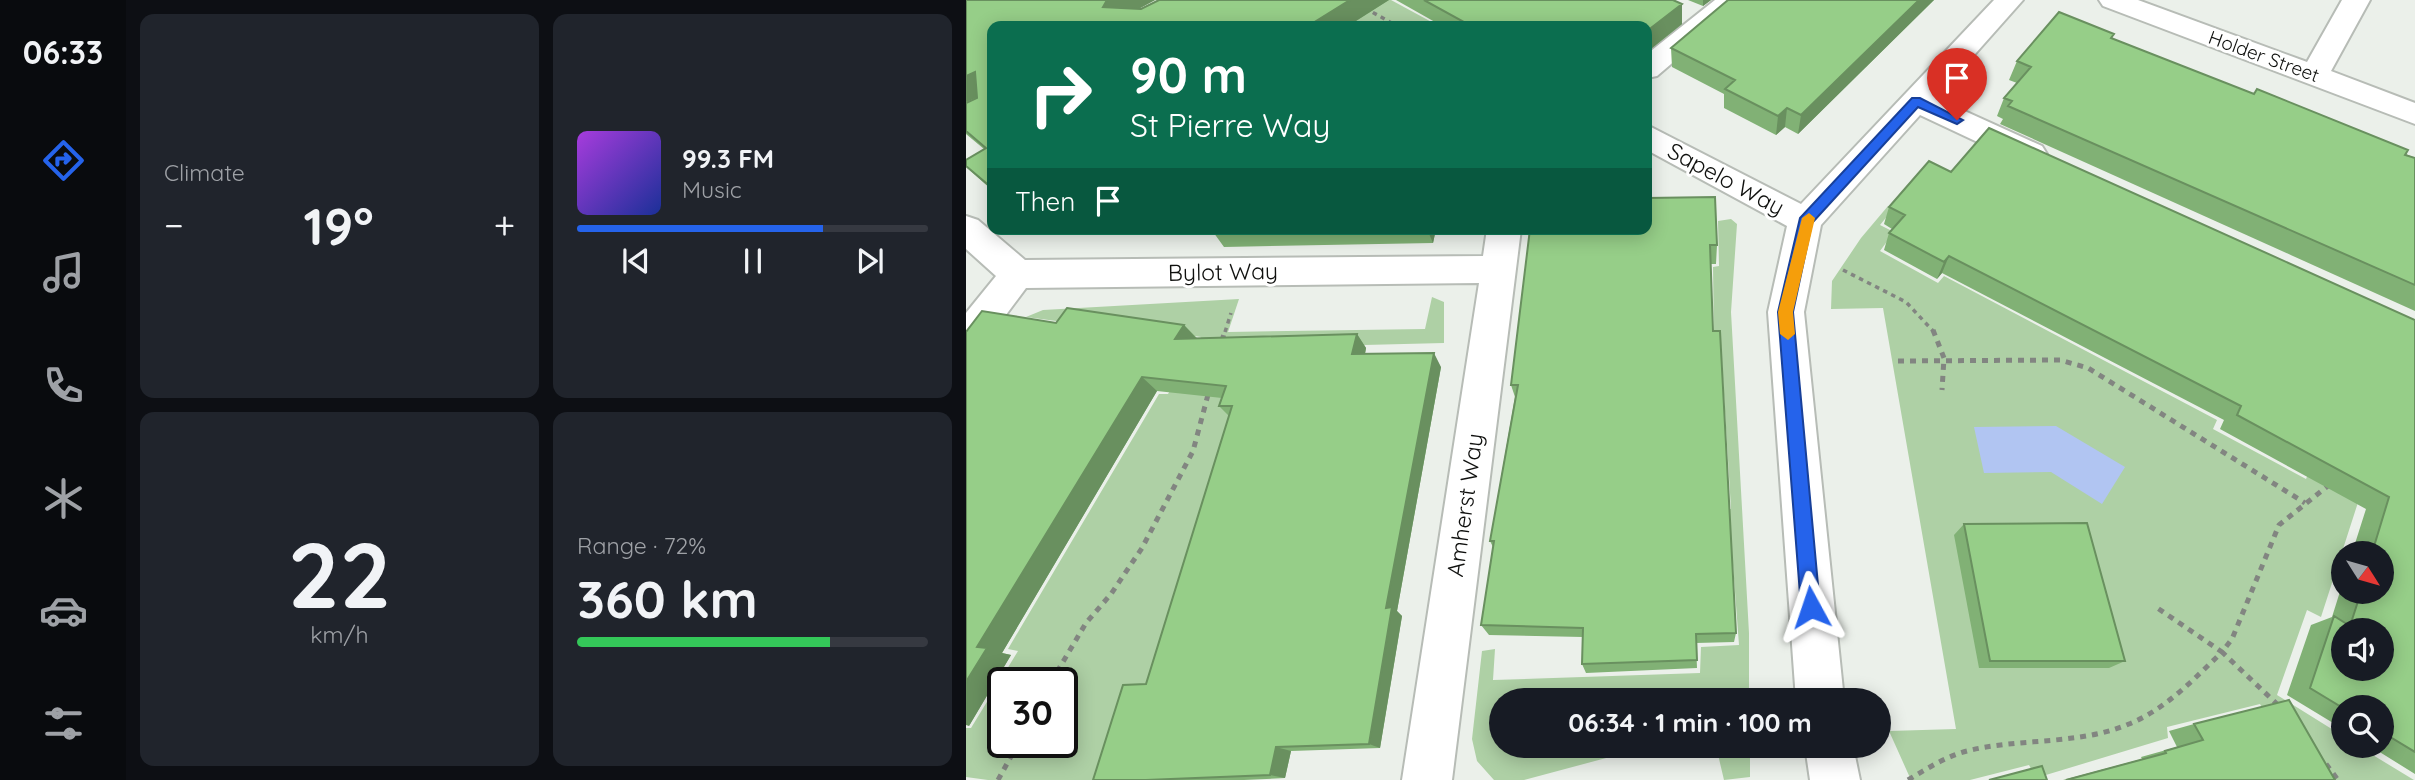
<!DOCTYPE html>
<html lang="en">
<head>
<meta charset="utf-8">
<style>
	:root { --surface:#171b24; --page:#20242c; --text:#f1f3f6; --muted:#9ea1a6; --line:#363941; --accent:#2563eb }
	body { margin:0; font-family:Quicksand,sans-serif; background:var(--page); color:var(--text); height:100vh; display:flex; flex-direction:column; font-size:26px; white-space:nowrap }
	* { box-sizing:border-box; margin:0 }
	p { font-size:23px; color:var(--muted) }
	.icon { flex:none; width:38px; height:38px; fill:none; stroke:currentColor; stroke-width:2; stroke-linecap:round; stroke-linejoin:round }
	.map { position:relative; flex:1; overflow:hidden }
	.panel { display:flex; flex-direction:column; gap:14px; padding:14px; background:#0d0f14; width:840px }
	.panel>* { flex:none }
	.guide { position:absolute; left:21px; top:21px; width:665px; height:214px; border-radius:14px; box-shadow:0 4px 18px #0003; background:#0b6e4f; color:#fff; overflow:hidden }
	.needle { width:46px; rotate:127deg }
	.buttons { position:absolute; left:1365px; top:541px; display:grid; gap:14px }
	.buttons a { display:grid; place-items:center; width:63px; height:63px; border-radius:50%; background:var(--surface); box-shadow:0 4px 18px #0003; font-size:35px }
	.speed { position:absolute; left:21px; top:667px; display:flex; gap:14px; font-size:35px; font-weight:700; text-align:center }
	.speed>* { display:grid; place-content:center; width:91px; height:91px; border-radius:50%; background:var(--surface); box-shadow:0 4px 18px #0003; line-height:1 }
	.speed .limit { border:4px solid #111; border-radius:10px; background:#fff; color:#111 }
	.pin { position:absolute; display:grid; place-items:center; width:60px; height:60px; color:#fff; margin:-72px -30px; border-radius:50% 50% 50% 0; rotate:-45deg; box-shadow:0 0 7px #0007 }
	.pin .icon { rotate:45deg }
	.me { position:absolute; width:77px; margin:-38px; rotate:355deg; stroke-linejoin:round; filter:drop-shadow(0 0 5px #0008) }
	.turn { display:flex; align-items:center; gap:24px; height:147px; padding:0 28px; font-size:32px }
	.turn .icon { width:91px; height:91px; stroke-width:2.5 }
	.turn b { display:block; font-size:49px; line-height:60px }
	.then { display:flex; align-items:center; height:66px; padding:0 28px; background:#0003; gap:14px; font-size:26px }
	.big { font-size:52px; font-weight:700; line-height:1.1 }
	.panel .card { flex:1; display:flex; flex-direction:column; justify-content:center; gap:10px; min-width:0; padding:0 24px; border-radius:14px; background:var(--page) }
	.panel .dial { align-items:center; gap:0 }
	.dial b { font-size:91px; line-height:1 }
	.song { display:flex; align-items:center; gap:21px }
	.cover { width:84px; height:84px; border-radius:10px; background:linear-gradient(135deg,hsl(280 70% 55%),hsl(230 70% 35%)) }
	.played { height:7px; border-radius:4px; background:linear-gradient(90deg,var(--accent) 70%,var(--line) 70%) }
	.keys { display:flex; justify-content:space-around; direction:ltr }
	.heat { display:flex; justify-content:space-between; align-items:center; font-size:38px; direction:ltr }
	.charge { height:10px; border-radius:5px; background:linear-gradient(90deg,#34c759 72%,var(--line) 0) }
	.panel .tiles { flex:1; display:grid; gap:14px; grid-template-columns:repeat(2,1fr) }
	.trip { position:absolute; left:523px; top:688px; width:402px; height:70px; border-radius:35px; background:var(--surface); box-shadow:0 4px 18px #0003; font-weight:700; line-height:70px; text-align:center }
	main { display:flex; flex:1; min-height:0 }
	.tabs { display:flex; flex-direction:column; width:126px; justify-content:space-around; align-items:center; background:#090b0e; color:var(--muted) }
	.tabs .icon { width:49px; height:49px }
	.tabs .active { color:var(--accent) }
	.tabs b { font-size:32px; color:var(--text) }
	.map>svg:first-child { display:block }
	.green { fill:#aed0a5; fill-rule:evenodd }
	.water { fill:#b1c5f2 }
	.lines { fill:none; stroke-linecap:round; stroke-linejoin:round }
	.minor-casing { stroke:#b7bcb6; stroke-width:4 }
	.path-far1 { stroke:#828581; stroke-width:3.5; stroke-dasharray:4.5 4.5; stroke-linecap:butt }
	.path { stroke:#828581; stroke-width:5; stroke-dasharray:6 6; stroke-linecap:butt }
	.minor { fill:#fff; fill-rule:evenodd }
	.wall { fill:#81b175 }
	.shaded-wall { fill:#69905f }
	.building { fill:#96ce88; stroke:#69905f; stroke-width:2; fill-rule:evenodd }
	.route { fill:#2563eb; stroke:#184099; stroke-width:2 }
	.slow { fill:#f59e0b }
	.labels { text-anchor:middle; stroke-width:6; stroke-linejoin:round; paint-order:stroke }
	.far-street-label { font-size:19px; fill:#0f100e; stroke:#fff }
	.street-label { font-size:23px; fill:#0f100e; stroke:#fff }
</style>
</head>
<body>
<main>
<nav class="tabs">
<b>06:33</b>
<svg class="icon active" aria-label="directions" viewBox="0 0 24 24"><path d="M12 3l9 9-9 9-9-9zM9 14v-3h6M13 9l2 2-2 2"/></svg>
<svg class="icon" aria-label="music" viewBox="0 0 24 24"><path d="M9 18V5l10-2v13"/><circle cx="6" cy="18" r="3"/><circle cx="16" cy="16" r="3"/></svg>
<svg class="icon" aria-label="phone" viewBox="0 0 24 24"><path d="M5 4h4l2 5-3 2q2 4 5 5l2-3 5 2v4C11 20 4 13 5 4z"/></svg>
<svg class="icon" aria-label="climate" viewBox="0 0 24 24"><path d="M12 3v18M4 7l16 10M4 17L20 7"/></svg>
<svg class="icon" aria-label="car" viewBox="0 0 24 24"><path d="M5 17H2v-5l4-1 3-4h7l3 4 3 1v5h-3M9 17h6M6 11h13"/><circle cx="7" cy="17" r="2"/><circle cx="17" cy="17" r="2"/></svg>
<svg class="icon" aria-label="filters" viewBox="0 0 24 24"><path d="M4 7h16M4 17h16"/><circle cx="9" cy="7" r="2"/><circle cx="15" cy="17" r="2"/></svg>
</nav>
<section class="panel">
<div class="tiles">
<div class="card"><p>Climate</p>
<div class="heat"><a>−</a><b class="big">19°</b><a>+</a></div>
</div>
<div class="card">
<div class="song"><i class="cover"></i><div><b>99.3 FM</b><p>Music</p></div></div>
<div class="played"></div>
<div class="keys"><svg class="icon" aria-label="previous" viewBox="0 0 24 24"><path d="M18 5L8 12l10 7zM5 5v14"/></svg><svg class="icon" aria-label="pause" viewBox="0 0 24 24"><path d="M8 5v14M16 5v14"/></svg><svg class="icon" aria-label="next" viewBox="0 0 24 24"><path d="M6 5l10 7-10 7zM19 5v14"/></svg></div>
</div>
<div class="card dial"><b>22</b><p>km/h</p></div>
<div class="card"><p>Range · 72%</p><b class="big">360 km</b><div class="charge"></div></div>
</div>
</section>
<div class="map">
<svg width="1449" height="780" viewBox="0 0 1449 780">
	<rect width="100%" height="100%" fill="#ebf0ea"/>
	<!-- green -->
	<path class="green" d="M351,0H425L473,26H386L390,22Z
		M922,206L927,209L914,225L928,232L914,251L972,283L978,276L1251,420L1247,429L1340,479L1378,389L1417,425L1355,617L1341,610L1311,695L1377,736V746H1392L1448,780H1337L1294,704L1201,727L1202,738L1070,778L1063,765L1004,780H945L923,731L990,729L917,308L865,309L866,281L895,238Z
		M765,219L771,224L765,312L783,633V700H536V746H685L558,780H528L511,761L506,739L516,651L529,649L527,680L734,673L735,647L773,645L767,565L753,510L765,509L755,346L748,345L747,267L753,266L752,221Z
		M466,297L478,302V343L318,347L187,687L145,780H22L0,777V728H5L52,651L42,649L193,394H202L235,337L116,319L113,324L60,317L77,310L273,299L262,332L459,329ZM37,682H96V742H37Z
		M750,746H784V777L758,780Z"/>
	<!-- water -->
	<path class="water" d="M1090,426L1159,467L1136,504L1085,472L1018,473L1008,427Z"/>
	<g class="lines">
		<!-- minor casing -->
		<g class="minor-casing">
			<path id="minor" d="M749,0H780L691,76L681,78V54Z
				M1028,0H1057L970,98L1076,146L1081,154L1076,162L1065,165L1054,162L954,115L855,225L838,312L878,700H830L802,312L821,226L681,150V125L835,204Z
				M1133,0H1172L1341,62L1376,0H1404L1365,71L1449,103V124L1137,6Z
				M0,216L12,220L59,260L517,256L521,229H555L486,780H436L513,283L60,288L13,351L0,355V313L30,276L0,249Z
				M839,746H887L894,780H844Z"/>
		</g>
		<!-- path-far1 -->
		<path class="path-far1" d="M399,8L431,26
			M877,270L940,302L968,332
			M259,332L265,313"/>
		<!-- path -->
		<path class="path" d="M967,330L978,358L976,390
			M256,341L259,330
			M932,361L1094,360L1122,368L1339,503
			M85,682L120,623L145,594L176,548L227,451L243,391
			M1312,705L1256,652L1266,639L1313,525L1363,485
			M1360,764L1372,780
			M32,780L53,742
			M942,780C962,768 982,755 1005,750C1057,738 1113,745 1163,724C1200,709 1228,679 1256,652L1190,607"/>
		<!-- minor -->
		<use href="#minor" class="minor"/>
	</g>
	<!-- wall -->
	<path class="wall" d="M0,0H189L172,9H175L193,0H423L382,26H26V190L0,167L18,149L0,134Z
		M430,0H707L716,4V24L681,52V26H476Z
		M722,0H745L737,6Z
		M762,0H968L832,134L819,127L810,135L758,108V94L706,67L705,48Z
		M1148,34L1146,38L1288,94L1291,89L1449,158V311L1034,124L1037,119L1031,116L1038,98L1051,83L1043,80L1051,61Z
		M985,172L1449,320V774L1404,746H1416V707H1377V729L1321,695L1345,625L1366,617L1377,582V592H1416V553H1386L1400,509L1254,429L1258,420L976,273L971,279L918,250L923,233L926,229L918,224L923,207Z
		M245,229H470L467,243L258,247Z
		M564,229L751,245L750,264H745L747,331L770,633L768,642L730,643L731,668L620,673L616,664L617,637L523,635L515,625L527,547L524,541L549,397L545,385Z
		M90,323L218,325L231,338L391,334L400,348L399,354L475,367L431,611L436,616L414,748L325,751L319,778L278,780H127L180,684L263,416L253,406L256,398L191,391L36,653L45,655L3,726Z
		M998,524L1159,661L1143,668H1013L988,535Z
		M1228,724L1369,780H1097L1176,759L1175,757L1211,747L1203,731Z"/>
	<!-- shaded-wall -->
	<path class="shaded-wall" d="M141,0H189L156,18L137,7Z
		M384,0H423L382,26H342Z
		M737,0H745L737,6Z
		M953,0H968L832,134L835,115Z
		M716,4V24L681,52V31Z
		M9,72L26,91L0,102V76Z
		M821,108L819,127L810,135L812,116Z
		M461,229H470L467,243Z
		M983,256L976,273L971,279L978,262Z
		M218,325L231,339H209Z
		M391,334L400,348L396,369L386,354Z
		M468,353L475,367L431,611L436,616L414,748L403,744L420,608Z
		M176,377L191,391L36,653L45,655L3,726L0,725V682L11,647Z
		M310,747L325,751L319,778L304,775Z"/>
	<!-- building -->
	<path class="building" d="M0,0H141L137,7L175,9L193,0H384L342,26H26V188L0,166V160L20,148L0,131V103L11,98L9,72L0,76Z
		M458,0H707L716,4L681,31V26H505Z
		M762,0H953L835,115L821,108L812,116L759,89L769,80L705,48Z
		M1093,12L1148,34L1145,38L1288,94L1291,89L1442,150L1439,155L1449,158V285L1042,106L1046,101L1038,98L1065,67L1051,61Z
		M1023,128L1449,320V752L1416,732V707H1377V708L1344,688L1368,616L1384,626L1395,592H1416V553H1406L1423,497L1271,415L1275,406L983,256L978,262L923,233L939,215L923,207L963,161L985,172ZM1377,630H1416V668H1377Z
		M749,197L751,245H744L747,331H754L770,633L730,634L731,660L616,664L617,628L515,625L528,541H524L552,385H545L564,229H681V198Z
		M101,308L218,325L209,339L391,334L386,354L468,353L420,608L426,607L403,744L310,747L304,775L180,780H127L157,685L180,684L266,406H253L260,386L176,377L11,647L21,648L0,682V332L16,311L90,323Z
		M1121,523L1159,661H1024L998,524Z
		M1323,700L1369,780H1100L1200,753L1199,751L1237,740L1228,724Z
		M1076,766L1081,780H1023Z"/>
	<!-- route -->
	<path class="route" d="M946,98H954L997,120L991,124L952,107L846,223L827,312L854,607L851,613L845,616L838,613L835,607L812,312L834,218Z"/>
	<!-- slow -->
	<path class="slow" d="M843,213L849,218L827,312L829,334L822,340L814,334L812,312L836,218Z"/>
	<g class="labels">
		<!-- far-street labels -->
		<g class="far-street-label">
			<text transform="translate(1298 56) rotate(20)" y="7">Holder Street</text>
		</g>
		<!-- street labels -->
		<g class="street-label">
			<text transform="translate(760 179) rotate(28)" y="8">Sapelo Way</text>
			<text transform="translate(257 272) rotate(-1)" y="8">Bylot Way</text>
			<text transform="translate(499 505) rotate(-82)" y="8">Amherst Way</text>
		</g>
	</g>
</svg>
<div class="buttons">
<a><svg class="needle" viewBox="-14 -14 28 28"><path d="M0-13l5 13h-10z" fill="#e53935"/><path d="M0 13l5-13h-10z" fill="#9ea1a6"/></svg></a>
<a><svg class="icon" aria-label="sound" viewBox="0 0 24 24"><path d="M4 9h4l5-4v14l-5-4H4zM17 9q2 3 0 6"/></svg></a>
<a><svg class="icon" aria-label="search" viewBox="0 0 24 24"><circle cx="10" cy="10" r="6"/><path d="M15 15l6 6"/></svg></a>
</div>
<div class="speed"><div class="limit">30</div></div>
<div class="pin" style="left:991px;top:120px;background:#d93025"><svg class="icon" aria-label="arrive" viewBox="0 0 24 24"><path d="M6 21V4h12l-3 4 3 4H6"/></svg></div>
<svg class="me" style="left:845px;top:607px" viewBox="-20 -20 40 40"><path d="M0-17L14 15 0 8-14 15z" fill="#2563eb" stroke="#fff" stroke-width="4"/></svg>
<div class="trip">06:34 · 1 min · 100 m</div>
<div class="guide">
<div class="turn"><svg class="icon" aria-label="right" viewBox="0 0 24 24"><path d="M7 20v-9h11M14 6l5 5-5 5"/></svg><div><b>90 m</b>St Pierre Way</div></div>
<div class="then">Then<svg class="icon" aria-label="arrive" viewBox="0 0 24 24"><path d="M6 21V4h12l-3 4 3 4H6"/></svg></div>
</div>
</div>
</main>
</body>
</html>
